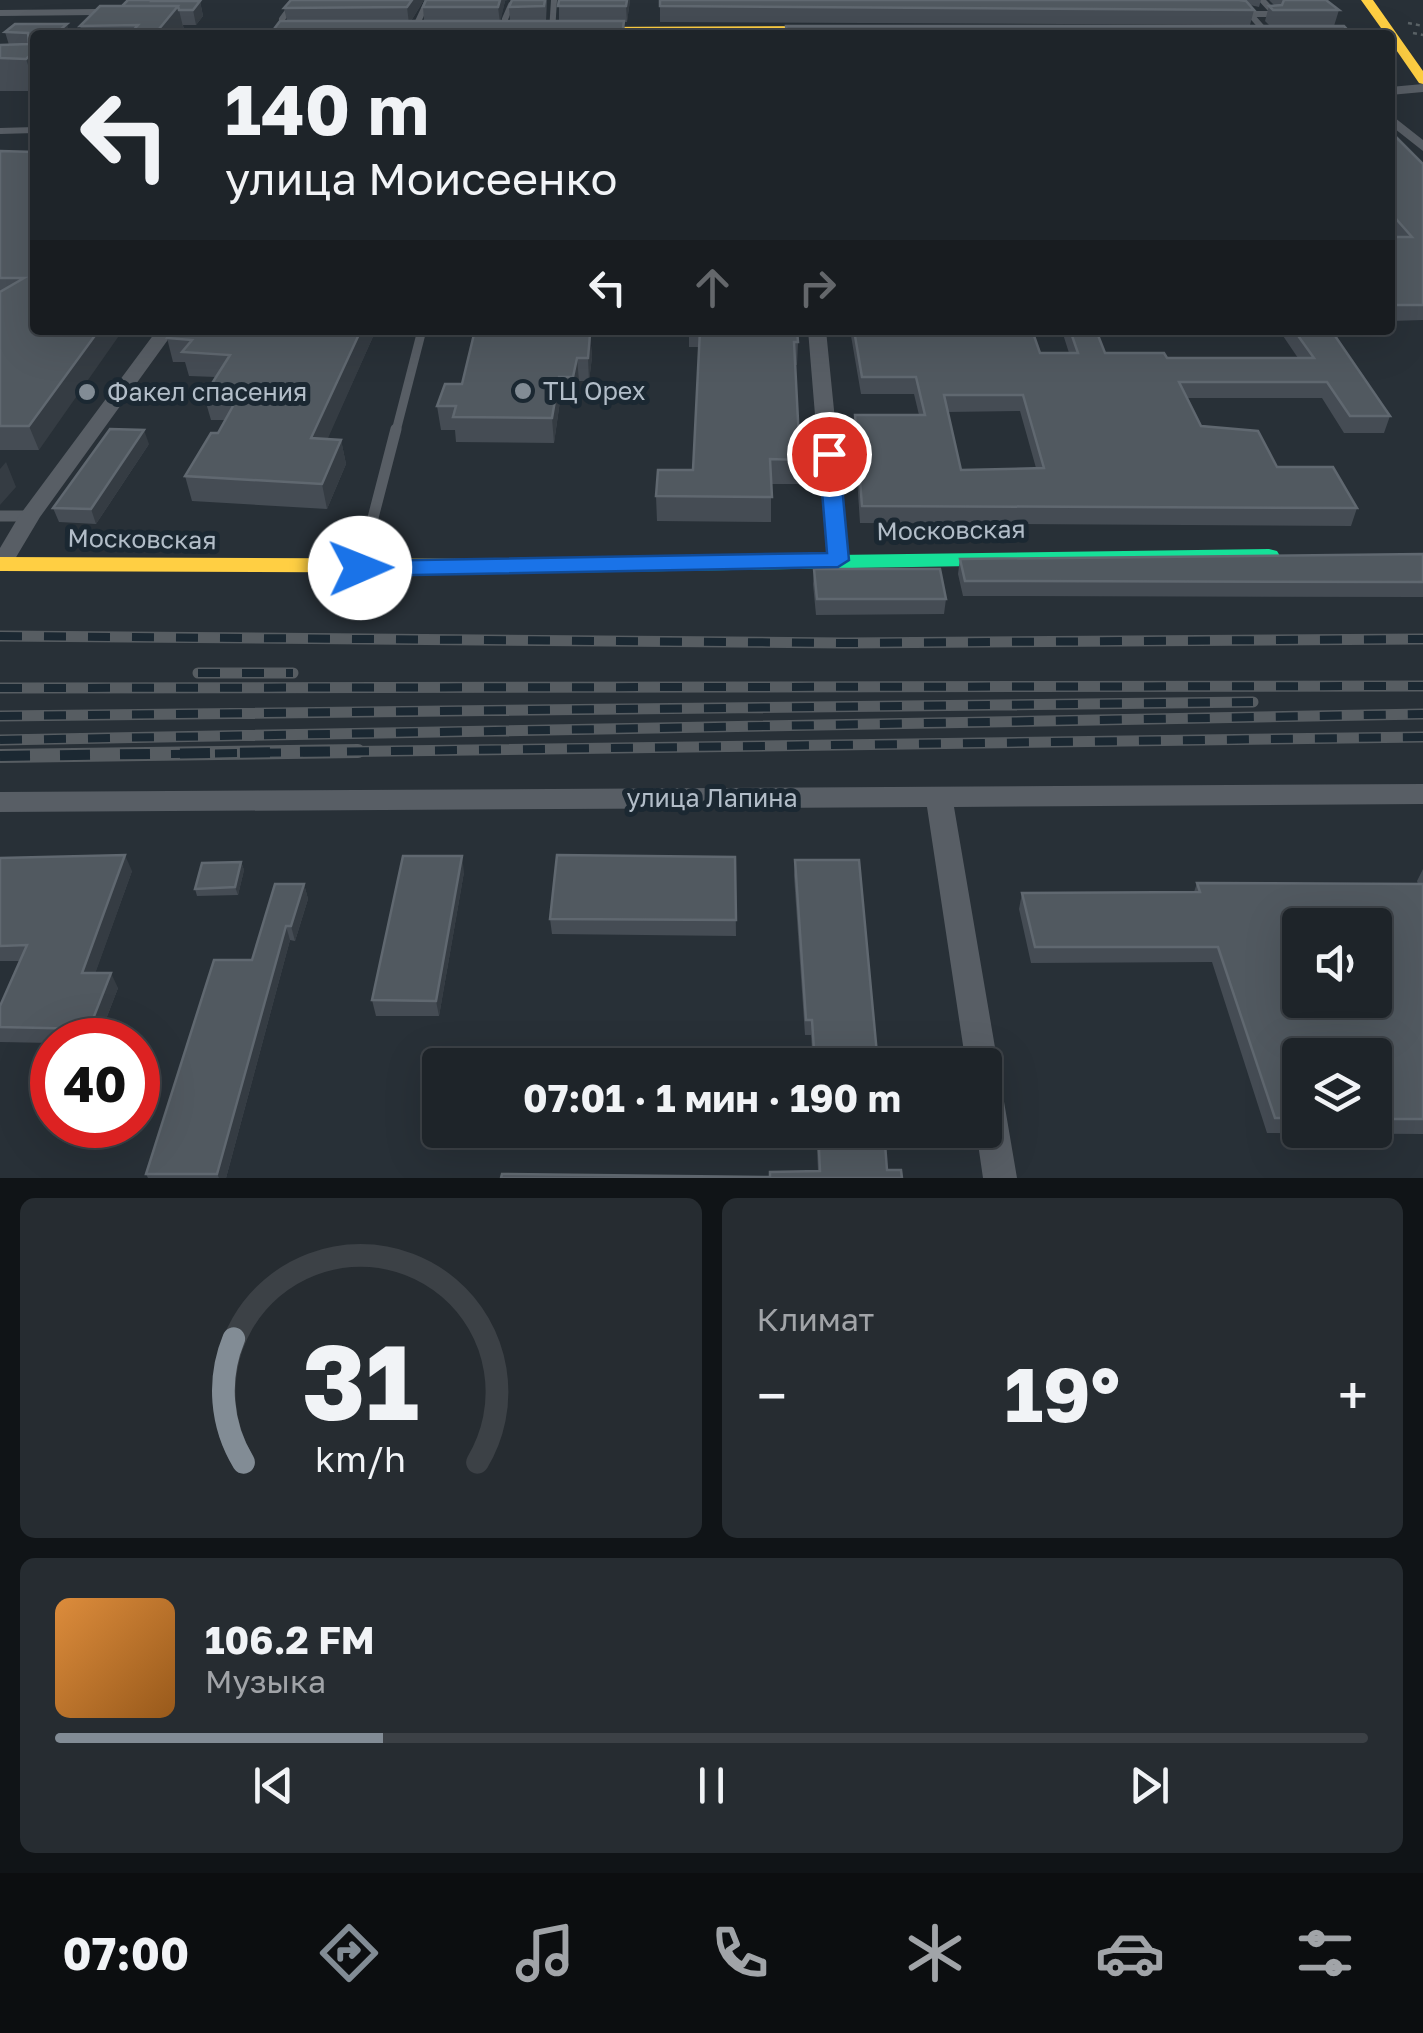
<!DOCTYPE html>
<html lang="ru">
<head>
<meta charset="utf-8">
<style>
	:root { --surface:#1e2429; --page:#262c31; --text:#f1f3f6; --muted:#a1a4a8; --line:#3c4146; --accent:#828c95 }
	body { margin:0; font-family:"Golos Text",sans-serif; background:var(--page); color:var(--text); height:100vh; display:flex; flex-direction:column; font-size:38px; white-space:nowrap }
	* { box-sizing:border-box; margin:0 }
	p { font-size:32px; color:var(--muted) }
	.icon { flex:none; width:55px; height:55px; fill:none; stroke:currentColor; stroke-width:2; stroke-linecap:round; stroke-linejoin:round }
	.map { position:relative; height:1178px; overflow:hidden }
	.details { display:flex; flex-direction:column; gap:20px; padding:20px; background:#101417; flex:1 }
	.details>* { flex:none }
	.top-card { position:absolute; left:30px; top:30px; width:1365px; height:305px; border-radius:10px; box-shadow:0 10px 40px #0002,0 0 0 2px var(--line); background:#1e2429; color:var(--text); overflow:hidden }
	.fabs { position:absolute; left:1282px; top:908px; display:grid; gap:20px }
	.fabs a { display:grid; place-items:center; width:110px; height:110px; border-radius:10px; background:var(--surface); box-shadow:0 10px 40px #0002,0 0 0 2px var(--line); font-size:50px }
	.speed { position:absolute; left:30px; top:1018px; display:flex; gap:20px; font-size:50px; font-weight:700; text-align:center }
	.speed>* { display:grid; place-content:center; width:130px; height:130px; border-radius:50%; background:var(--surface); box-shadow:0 10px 40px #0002,0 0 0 2px var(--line); line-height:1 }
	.speed .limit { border:15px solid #d22; background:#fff; color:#111 }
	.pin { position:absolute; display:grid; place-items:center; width:85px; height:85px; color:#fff; margin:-42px; border:5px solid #fff; border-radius:50%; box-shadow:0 2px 10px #0007 }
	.me { position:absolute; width:110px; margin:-55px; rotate:89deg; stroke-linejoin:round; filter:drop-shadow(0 0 8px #0008) }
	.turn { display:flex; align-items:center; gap:35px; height:210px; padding:0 30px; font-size:45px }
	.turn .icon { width:130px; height:130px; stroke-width:2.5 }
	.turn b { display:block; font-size:70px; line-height:85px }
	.lanes { display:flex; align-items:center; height:95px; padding:0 30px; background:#0003; justify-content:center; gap:50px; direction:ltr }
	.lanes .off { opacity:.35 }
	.big { font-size:75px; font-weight:700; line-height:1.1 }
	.details .card { flex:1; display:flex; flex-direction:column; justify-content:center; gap:15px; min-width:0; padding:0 35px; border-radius:15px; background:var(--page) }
	.details .dial { align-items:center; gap:0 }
	.dial svg { height:260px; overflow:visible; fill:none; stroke:var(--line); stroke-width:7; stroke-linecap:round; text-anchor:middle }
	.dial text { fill:var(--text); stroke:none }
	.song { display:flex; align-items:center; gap:30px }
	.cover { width:120px; height:120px; border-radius:15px; background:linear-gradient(135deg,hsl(30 70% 55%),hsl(30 70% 35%)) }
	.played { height:10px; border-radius:5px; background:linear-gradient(90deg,var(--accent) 25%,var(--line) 25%) }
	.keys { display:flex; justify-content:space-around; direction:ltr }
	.heat { display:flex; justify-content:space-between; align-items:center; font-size:55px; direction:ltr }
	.details .tiles { flex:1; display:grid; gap:20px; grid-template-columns:1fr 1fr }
	.card:last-child { grid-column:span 2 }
	.trip { position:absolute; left:422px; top:1048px; width:580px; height:100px; border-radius:10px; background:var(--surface); box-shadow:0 10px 40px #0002,0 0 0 2px var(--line); font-weight:700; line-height:100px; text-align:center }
	.tabs { display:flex; height:160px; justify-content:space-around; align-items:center; background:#0c0e10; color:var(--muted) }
	.tabs .icon { width:70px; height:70px }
	.tabs .on { color:var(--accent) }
	.tabs b { font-size:45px; color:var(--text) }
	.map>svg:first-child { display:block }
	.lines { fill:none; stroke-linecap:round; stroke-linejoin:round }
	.path { stroke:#5a6266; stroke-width:2.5; stroke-dasharray:4 4; stroke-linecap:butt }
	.lane-far2 { stroke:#585e65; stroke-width:6 }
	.lane-far1 { stroke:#585e65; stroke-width:9 }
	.lane { stroke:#585e65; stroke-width:11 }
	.street { fill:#585e65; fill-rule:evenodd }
	.fast { fill:#16e098; fill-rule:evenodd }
	.slow { fill:#ffcf43; fill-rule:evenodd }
	.rail-far1-casing { stroke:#575d62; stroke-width:11 }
	.rail-casing { stroke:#575d62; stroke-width:14 }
	.rail-far1 { stroke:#1b2832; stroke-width:8; stroke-dasharray:22; stroke-linecap:butt }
	.rail { stroke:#1b2832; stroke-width:10; stroke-dasharray:30; stroke-linecap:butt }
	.wall { fill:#454c54; fill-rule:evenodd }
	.shaded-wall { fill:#353c43 }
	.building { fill:#515960; stroke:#606870; stroke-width:2.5; fill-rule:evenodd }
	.route { fill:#1a73e8; stroke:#114b97; stroke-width:2.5 }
	.poi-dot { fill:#828c95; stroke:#1b2832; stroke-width:4 }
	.labels { text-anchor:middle; stroke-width:10; stroke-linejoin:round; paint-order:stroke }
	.poi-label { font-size:25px; fill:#b2bdc8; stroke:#1b2832; text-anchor:start }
	.street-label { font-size:25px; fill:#b2bdc8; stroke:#1b2832 }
</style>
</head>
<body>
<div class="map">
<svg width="1423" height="1178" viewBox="0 0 1423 1178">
	<rect width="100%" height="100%" fill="#283037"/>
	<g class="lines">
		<!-- path -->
		<path class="path" d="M1408,23L1423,26
			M1413,33L1423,35"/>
		<!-- lane-far2 -->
		<path class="lane-far2" d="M1262,0L1275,14H1250L1265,31
			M0,13L97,12
			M282,19L296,0
			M505,19L511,5L521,0
			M552,32L554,0
			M404,35L415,28L428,0
			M0,131L35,130"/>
		<!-- lane-far1 -->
		<path class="lane-far1" d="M396,431L422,330"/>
		<!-- lane -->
		<path class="lane" d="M0,516H30
			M360,568L396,429"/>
		<!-- street -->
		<path class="street" d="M1423,84V92L1390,95V87Z
			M1390,114L1423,140V151L1390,125Z
			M157,330H175L40,517L9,569L0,571V548L19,516Z
			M808,330H826L849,560L838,567L827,560Z
			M1423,784V804L954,807L998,1065L994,1073L1001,1084L1017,1178H983L976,1130H985V1065H966L927,807L0,812V792Z"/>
		<!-- fast -->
		<path class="fast" d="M1307,28L1372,31L1378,35H1303V29Z
			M313,29L318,35H51L57,31Z
			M1269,549L1277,551L1280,556L1277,561L542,573L531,566L542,559Z"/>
		<!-- slow -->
		<path class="slow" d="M1361,0H1373L1423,71V84L1419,83L1390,41V35H1386Z
			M828,26L834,30L832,32L582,35L576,31L582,27Z
			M0,557L542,559L553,566L542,573L0,571Z"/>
		<!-- rail-far1 casing -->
		<g class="rail-far1-casing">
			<path id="rail-far1" d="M0,636L845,643L1423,639
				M198,673H293
				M0,688L1423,686
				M0,716L1253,702
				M0,740L1423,714
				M171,754L1423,737"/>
		</g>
		<!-- rail casing -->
		<g class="rail-casing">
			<path id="rail" d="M0,756L358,751"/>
		</g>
		<!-- rail-far1 -->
		<use href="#rail-far1" class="rail-far1"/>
		<!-- rail -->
		<use href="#rail" class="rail"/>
	</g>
	<!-- wall -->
	<path class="wall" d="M128,0L200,1L203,16L196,25H183L185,35H83L80,26L122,6Z
		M291,0H424L411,21H424L423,7L505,1L500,21H510L509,7L547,0L546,21H559V0H630L627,22H624L625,35H272L271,33L287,21L284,8Z
		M660,0H1261L1259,7L1250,5L1254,10L1250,25L660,22Z
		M1269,0H1326L1339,10L1334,26L1269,25L1265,21L1269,6L1274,5Z
		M5,32L70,35H35V91H0V45H9Z
		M1390,131L1423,164V320L1390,321V237H1394L1390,232Z
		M0,151L35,152L39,450H0Z
		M376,330L327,439L341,440L346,464L327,509L192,501L185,476L218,433L225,420H211L204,396L216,377L189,376L185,362H173L167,338Z
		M689,330H797L798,342L797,365H795L800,460L799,484H771V522L657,521L656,496L693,470L699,347H689Z
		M850,330H1117L1096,331L1105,353L1167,358H1298L1279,330H1386L1332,331L1390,416L1384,433H1344L1322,398H1187L1201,426L1357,508L1351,526L860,523L854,432L855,415H919L914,394H861ZM1032,331H1062L1069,353H1040ZM1020,411L1036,468L961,470L948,412Z
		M586,333L590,334L592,357L589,381H579L575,401H560L554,443L456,442L455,430H441L437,406L462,384Z
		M149,444L96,524L59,522L53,508Z
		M1423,554V597L963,596L958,574L960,559Z
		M814,569L946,599L944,614L816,615L813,584Z
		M735,857L736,936L552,934L550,919Z
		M0,858L132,871L95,973L118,988L98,1040H52V1043L0,1042V1006L20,961H0Z
		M795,860L878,1065H813L811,1035H805L794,876Z
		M241,862L244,870L238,895L197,896L195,889Z
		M1423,869V1134L1267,1133L1212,962L1031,963L1019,909L1022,893L1194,892L1197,883L1418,884L1417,881ZM1300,1055H1375V1130H1300Z
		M464,872L439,1016H376L372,1000Z
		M304,884L308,899L295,941L290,940L226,1178H148L146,1174L252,960Z
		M816,1130H884L887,1170L902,1178L769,1177L818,1171Z"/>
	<!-- shaded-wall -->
	<path class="shaded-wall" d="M412,0H424L409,24L407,7Z
		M500,0H508L505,1L500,23L498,7Z
		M627,0H630L627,22L626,6Z
		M200,1L203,16L196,25L193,10Z
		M178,6L185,35H154Z
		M67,24L70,35H54Z
		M35,51V86L26,59Z
		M99,330H123L39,450L29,426Z
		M361,330H376L317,463L311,438Z
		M590,334L592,357L589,381L588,358Z
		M577,358L579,381L575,401L573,377Z
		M559,377L560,401L554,443L552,418Z
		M144,430L149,444L96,524L91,509Z
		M341,440L346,464L327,509L322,484Z
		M6,462L16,487L0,505V469Z
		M125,855L132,871L90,988L82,973Z
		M462,856L464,872L439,1016L436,1001Z
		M241,862L244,870L238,895L235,887Z
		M304,884L308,899L295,941L291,926Z
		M286,926L290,940L226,1178H219L217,1174Z
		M111,973L118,988L98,1040H94L89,1029Z"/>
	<!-- building -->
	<path class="building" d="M128,0H153L152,1H200L193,10H179L178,6H122Z
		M291,0H412L407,7L284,8Z
		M426,0H500L498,7H423Z
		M512,0H545L544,6L509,7Z
		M559,0H627L626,6H558Z
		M660,0H1239L1246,1L1254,10L660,6Z
		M1284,0H1326L1339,10H1273L1269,6L1282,5Z
		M100,6H178L154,35H129L138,25L80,26Z
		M280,21H624L622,35H400L392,30L388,35L271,33Z
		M15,24H67L54,35H35V51L26,59L0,58V45L29,44L28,33L5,32Z
		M786,26H1344L1352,35H787Z
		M1390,131L1423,164V305H1390V237H1412L1390,212Z
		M0,151L35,152V330H99L29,426H0V292L24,278H0Z
		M173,330H361L311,438L341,440L322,484L185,476L211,433H218L238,397L204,396L230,355L182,352L192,340L167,338Z
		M475,330H582V333L590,334L588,358H577L573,377H559L552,418L453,417L456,406H437L445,384H462Z
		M700,330H797L798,342H794L800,460L770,459L772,497L656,496L658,470H693Z
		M854,330H1032L1040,353H1078L1070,330H1096L1105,353H1164L1167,358H1314L1294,330H1331L1390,416H1350L1327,382H1179L1201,426L1258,431L1277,467H1333L1357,508L862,506L855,415H925L916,377H862ZM944,395H1023L1044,468L961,470Z
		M110,429L144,430L91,509L53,508Z
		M1423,554V582L965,581L960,559Z
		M814,569H940L946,599H817Z
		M125,855L82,973H111L89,1029L0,1027V1006L27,945L0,946V858Z
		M557,855L735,857L736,920L550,919Z
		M403,856H462L436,1001L372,1000Z
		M795,860H859L878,1065H815L812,1020H806Z
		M241,862L235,887L195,889L202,863Z
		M1197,883L1423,884V1119H1375V1055H1300V1118H1275L1218,947H1035L1022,893L1200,892ZM1300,925H1375V1000H1300Z
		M275,884H304L291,926H286L217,1174H146L214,960H252Z
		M818,1130H884L887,1170H901L902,1178H501L502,1174L770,1177V1172L820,1171Z"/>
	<!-- route -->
	<path class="route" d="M829,448L839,454L849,560L838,567L360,576L349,568L360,561L827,553L819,454Z"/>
	<!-- markers -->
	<g class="poi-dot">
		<circle cx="523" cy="391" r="10"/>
		<circle cx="87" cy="392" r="10"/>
	</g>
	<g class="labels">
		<!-- poi labels -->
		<g class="poi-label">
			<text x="543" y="400">ТЦ Орех</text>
			<text x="107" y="401">Факел спасения</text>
		</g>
		<!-- street labels -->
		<g class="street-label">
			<text transform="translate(951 530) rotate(-1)" y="9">Московская</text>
			<text transform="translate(142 539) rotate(1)" y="9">Московская</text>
			<text x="712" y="807">улица Лапина</text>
		</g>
	</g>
</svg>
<div class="fabs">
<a><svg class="icon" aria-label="sound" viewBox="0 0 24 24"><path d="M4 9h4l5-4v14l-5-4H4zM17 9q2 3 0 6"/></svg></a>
<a><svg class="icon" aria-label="layers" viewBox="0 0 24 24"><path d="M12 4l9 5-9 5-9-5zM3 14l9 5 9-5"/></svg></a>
</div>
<div class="speed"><div class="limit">40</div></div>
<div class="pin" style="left:829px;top:454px;background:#d93025"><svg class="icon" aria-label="arrive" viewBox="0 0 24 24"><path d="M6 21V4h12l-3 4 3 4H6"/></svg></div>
<svg class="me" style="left:360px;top:568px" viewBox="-20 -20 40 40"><circle r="19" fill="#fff"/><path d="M0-13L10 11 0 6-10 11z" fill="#1a73e8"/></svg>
<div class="trip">07:01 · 1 мин · 190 m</div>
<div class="top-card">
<div class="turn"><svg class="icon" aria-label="left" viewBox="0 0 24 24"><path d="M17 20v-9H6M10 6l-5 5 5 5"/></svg><div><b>140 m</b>улица Моисеенко</div></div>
<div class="lanes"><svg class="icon" aria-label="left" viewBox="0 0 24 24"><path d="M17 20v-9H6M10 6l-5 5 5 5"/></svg><svg class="icon off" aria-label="ahead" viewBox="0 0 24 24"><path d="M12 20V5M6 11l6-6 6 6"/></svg><svg class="icon off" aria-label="right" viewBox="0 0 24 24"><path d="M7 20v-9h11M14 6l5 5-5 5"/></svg></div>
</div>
</div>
<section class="details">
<div class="tiles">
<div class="card dial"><svg viewBox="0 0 100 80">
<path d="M14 69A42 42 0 1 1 86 69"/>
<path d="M14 69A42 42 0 0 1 11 31" stroke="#828c95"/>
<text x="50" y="56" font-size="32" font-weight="700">31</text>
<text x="50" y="72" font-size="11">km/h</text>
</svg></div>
<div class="card"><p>Климат</p>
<div class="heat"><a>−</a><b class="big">19°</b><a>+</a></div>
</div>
<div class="card">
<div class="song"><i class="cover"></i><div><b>106.2 FM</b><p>Музыка</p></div></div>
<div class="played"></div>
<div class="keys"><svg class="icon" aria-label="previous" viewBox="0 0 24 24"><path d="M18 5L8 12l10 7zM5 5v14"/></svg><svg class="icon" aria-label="pause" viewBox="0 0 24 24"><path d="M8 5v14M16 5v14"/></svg><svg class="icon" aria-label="next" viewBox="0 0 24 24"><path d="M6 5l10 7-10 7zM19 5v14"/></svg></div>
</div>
</div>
</section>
<nav class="tabs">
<b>07:00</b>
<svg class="icon on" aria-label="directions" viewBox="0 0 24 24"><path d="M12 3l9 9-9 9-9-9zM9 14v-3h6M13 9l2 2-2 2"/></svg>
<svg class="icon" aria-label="music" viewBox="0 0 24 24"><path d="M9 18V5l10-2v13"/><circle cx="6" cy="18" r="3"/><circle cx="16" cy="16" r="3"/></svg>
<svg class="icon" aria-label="phone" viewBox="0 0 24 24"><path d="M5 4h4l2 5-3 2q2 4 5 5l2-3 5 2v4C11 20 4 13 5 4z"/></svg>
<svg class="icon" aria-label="climate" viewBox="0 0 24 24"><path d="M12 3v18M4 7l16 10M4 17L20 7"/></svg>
<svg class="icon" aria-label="car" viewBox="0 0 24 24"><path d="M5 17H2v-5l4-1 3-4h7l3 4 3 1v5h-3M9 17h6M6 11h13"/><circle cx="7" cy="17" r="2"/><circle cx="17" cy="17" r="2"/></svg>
<svg class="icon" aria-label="filters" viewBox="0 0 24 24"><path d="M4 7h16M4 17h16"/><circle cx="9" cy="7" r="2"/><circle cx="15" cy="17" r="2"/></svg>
</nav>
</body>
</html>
